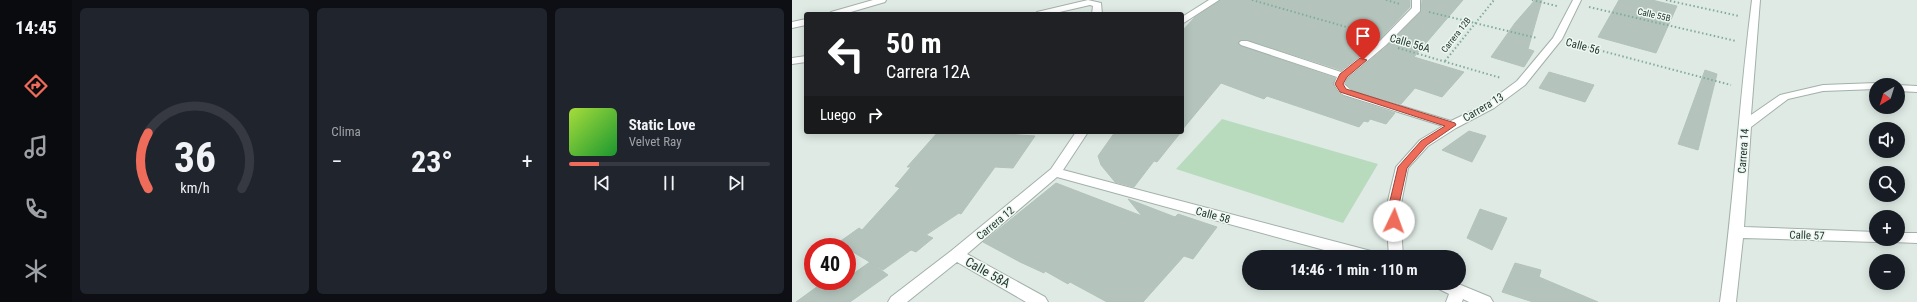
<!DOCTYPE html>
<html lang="es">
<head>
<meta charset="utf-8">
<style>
	:root { --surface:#171b24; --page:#20242c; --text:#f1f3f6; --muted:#9ea1a6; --line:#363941; --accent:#ee6c59 }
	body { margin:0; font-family:"Roboto Condensed",sans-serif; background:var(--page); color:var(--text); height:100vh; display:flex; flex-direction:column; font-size:15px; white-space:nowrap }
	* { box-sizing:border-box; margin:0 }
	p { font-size:13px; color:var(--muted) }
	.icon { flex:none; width:22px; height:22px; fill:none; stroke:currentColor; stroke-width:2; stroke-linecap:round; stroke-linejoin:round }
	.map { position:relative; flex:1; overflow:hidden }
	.sheet { display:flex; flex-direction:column; gap:8px; padding:8px; background:#0d0f14; width:720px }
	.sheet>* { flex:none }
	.hud { position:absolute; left:12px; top:12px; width:380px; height:122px; border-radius:4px; box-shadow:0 2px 10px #0003; background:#202124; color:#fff; overflow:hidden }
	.needle { width:26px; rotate:218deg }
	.tools { position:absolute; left:1077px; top:78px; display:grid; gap:8px }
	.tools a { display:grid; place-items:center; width:36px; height:36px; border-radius:50%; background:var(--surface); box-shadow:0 2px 10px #0003; font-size:20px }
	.speed { position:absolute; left:12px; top:238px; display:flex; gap:8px; font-size:20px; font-weight:700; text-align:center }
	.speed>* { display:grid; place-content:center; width:52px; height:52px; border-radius:50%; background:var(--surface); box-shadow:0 2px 10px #0003; line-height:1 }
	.speed .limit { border:6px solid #d22; background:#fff; color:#111 }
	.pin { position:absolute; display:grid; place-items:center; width:34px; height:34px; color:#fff; margin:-41px -17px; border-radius:50% 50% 50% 0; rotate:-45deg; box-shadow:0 0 4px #0007 }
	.pin .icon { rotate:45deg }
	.me { position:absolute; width:44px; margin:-22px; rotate:3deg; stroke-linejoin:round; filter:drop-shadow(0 0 3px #0008) }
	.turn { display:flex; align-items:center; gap:14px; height:84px; padding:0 16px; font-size:18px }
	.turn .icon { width:52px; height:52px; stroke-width:2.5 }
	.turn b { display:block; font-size:28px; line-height:34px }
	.then { display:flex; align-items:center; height:38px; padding:0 16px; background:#0003; gap:8px; font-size:15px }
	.big { font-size:30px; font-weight:700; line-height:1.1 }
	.sheet .tile { flex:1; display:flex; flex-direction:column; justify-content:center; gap:6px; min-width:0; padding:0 14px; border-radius:6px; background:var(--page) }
	.sheet .dial { align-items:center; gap:0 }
	.dial svg { height:104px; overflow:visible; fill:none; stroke:var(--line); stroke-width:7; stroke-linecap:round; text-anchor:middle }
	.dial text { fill:var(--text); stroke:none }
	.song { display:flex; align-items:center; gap:12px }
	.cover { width:48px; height:48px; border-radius:6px; background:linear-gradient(135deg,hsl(80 70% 55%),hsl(130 70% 35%)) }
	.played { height:4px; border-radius:2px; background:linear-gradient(90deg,var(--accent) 15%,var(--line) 15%) }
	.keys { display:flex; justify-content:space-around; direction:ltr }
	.heat { display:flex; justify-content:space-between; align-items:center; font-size:22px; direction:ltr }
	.sheet .tiles { flex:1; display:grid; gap:8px; grid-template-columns:repeat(3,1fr) }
	.trip { position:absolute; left:450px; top:250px; width:224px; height:40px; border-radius:20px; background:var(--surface); box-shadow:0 2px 10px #0003; font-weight:700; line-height:40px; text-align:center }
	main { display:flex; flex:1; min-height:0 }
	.tab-bar { display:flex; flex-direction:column; width:72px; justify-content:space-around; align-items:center; background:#090b0e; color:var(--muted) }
	.tab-bar .icon { width:28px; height:28px }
	.tab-bar .selected { color:var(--accent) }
	.tab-bar b { font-size:18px; color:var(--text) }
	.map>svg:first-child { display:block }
	.green { fill:#b8dbbd }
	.building { fill:#b4c4bc; stroke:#b2c3ba }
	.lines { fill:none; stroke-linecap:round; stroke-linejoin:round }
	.minor-casing { stroke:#a2b1aa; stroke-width:2 }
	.path { stroke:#80ad99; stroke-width:2; stroke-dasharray:1.5 2.5; stroke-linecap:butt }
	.minor { fill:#fff; fill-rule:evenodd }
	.route { fill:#ee6c59; stroke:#9b463a }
	.labels { text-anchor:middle; stroke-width:3; stroke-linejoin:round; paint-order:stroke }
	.far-street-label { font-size:9px; fill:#213930; stroke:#eff7f2 }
	.street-label { font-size:11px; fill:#213930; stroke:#eff7f2 }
	.near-street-label { font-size:13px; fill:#213930; stroke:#eff7f2 }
</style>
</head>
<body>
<main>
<nav class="tab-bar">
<b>14:45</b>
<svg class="icon selected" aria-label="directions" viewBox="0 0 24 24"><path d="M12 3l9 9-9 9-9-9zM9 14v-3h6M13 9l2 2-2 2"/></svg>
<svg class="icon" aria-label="music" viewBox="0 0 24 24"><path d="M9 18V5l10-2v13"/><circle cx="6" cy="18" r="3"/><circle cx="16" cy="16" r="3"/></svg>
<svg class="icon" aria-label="phone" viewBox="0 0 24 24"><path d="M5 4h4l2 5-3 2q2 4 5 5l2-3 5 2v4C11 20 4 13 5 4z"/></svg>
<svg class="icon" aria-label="climate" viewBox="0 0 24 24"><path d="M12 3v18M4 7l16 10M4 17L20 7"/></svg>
</nav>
<section class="sheet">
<div class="tiles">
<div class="tile dial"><svg viewBox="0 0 100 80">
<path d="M14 69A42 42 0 1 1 86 69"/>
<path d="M14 69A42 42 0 0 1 14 26" stroke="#ee6c59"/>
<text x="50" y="56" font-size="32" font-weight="700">36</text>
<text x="50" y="72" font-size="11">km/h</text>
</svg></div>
<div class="tile"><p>Clima</p>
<div class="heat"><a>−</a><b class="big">23°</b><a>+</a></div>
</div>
<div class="tile">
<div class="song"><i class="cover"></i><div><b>Static Love</b><p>Velvet Ray</p></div></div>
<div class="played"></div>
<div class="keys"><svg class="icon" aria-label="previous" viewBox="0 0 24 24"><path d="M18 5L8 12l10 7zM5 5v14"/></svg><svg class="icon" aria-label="pause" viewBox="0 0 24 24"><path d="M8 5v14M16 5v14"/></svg><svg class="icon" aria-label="next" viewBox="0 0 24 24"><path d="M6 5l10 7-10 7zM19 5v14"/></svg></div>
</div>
</div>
</section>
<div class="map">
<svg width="1125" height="302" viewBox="0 0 1125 302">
	<rect width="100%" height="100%" fill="#dfeae4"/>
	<!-- green -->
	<path class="green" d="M430,119L586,164L551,223L384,169Z"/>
	<!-- building -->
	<path class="building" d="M428,0H618V7L587,40L549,70L455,40H449L446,43L449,46L543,78L541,85L546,93L551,96L603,113L594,124L578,119L576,122L572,121L567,127L475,96L472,99L429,83L390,130V31L403,17Z
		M630,0H671L622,57L672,72L650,97L623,88L609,104L561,90L554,84L556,79L595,46L629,12Z
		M743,0H750L736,49L742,51L732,67L699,57L723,23Z
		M827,0H860L885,6L864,53L806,37Z
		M913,70L925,74L906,150L886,144Z
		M757,72L802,85L793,102L747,88Z
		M677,131L694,136L680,162L650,150Z
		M146,132H185L243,136L221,168L203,167L169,214L167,213L134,235L141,238L124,252L119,250L91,270L46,243L67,228L70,230L108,188L103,186L119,167H115Z
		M323,132H389L365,162L362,161L342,187L323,182L309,165L306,156Z
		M264,183L350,216L336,199L383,217L386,214L425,227L401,259L392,256L351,302H315L278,282L276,284L253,271L252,273L228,262L191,242Z
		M688,209L715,218L700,250L675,238Z
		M78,262L96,275L58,302H4L33,281H55V278Z
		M723,263L749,270L747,277L806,302H741L710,292Z"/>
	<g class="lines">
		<!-- minor casing -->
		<g class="minor-casing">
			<path id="minor" d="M81,0H94L93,2L52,14H37L39,12Z
				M296,0L309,3L310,14H300L301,6L298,5L259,14H243L245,12Z
				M417,0H427L390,24V17Z
				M620,0H628V11L594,45L555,78L552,84L560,91L659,121L694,104L725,81L761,38L781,0H789L770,39L733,85L702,108L664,128L636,146L616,168L608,209L611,257H597L594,209L604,167L628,140L651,126L552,95L547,92L542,84L545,77L449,45L447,43L449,41H455L549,72L588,41L620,8Z
				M960,0H968L959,115L988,95L1031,85L1084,83L1089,85H1084V89L1031,91L996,99L959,127L952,227L1084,232V239H1090L1084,242L951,238L944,302H928C942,201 947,101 960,0Z
				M14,19V25L0,28V22Z
				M14,56V62L0,64V58Z
				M1105,85H1106L1125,86V92L1106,91Z
				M284,132H296L271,170L579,251L584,253L586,257H558L265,177L175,254L253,297L256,302H234L165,262L115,302H96L99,297L159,251L259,169Z
				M1106,233H1125V243L1101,242L1100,239H1106Z
				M641,283H664L698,297L701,302H677L671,299L670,302H654L657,294L643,287Z"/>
		</g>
		<!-- path -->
		<path class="path" d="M460,0L579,34
			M594,0L608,4
			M740,0L765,6
			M874,0L947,16
			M797,7L944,41
			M637,12L745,38
			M780,43L939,85
			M606,48L709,78
			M653,61L702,0"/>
		<!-- minor -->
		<use href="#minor" class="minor"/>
	</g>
	<!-- route -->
	<path class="route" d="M568,58L575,60L555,77L551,84L554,89L663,123L664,125L635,145L615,168L606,209L607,221L602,225L597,221L596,209L606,167L629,141L653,126L548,92L543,84L548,74Z"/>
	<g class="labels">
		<!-- far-street labels -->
		<g class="far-street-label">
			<text transform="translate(862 15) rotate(13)" y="3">Calle 55B</text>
			<text transform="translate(664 35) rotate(-52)" y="3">Carrera 12B</text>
		</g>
		<!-- street labels -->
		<g class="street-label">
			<text transform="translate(618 43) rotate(16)" y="4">Calle 56A</text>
			<text transform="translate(791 46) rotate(15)" y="4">Calle 56</text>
			<text transform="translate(691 107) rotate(-31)" y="4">Carrera 13</text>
			<text transform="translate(951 151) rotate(-86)" y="4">Carrera 14</text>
			<text transform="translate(421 215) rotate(15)" y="4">Calle 58</text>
			<text transform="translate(203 223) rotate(-40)" y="4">Carrera 12</text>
			<text transform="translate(1015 235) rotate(2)" y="4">Calle 57</text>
		</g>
		<!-- near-street labels -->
		<g class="near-street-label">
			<text transform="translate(196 272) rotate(29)" y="5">Calle 58A</text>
		</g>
	</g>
</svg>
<div class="tools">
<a><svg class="needle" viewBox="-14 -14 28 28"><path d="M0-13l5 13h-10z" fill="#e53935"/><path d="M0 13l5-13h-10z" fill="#9ea1a6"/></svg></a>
<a><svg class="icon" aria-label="sound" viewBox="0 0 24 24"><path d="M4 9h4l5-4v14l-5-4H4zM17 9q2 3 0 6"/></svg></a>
<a><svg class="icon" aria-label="search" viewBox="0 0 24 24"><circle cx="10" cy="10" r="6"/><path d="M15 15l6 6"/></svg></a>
<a>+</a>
<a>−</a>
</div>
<div class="speed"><div class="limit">40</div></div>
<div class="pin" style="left:571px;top:60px;background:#d93025"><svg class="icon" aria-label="arrive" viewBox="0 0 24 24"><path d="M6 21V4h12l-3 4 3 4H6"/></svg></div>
<svg class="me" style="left:602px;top:221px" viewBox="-20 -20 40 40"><circle r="19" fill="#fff"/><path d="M0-13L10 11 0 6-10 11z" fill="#ee6c59"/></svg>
<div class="trip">14:46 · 1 min · 110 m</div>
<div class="hud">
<div class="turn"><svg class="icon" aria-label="left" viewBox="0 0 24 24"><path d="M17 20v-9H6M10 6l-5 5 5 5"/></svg><div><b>50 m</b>Carrera 12A</div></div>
<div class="then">Luego<svg class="icon" aria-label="right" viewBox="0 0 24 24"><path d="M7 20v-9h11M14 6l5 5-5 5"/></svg></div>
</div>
</div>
</main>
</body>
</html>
